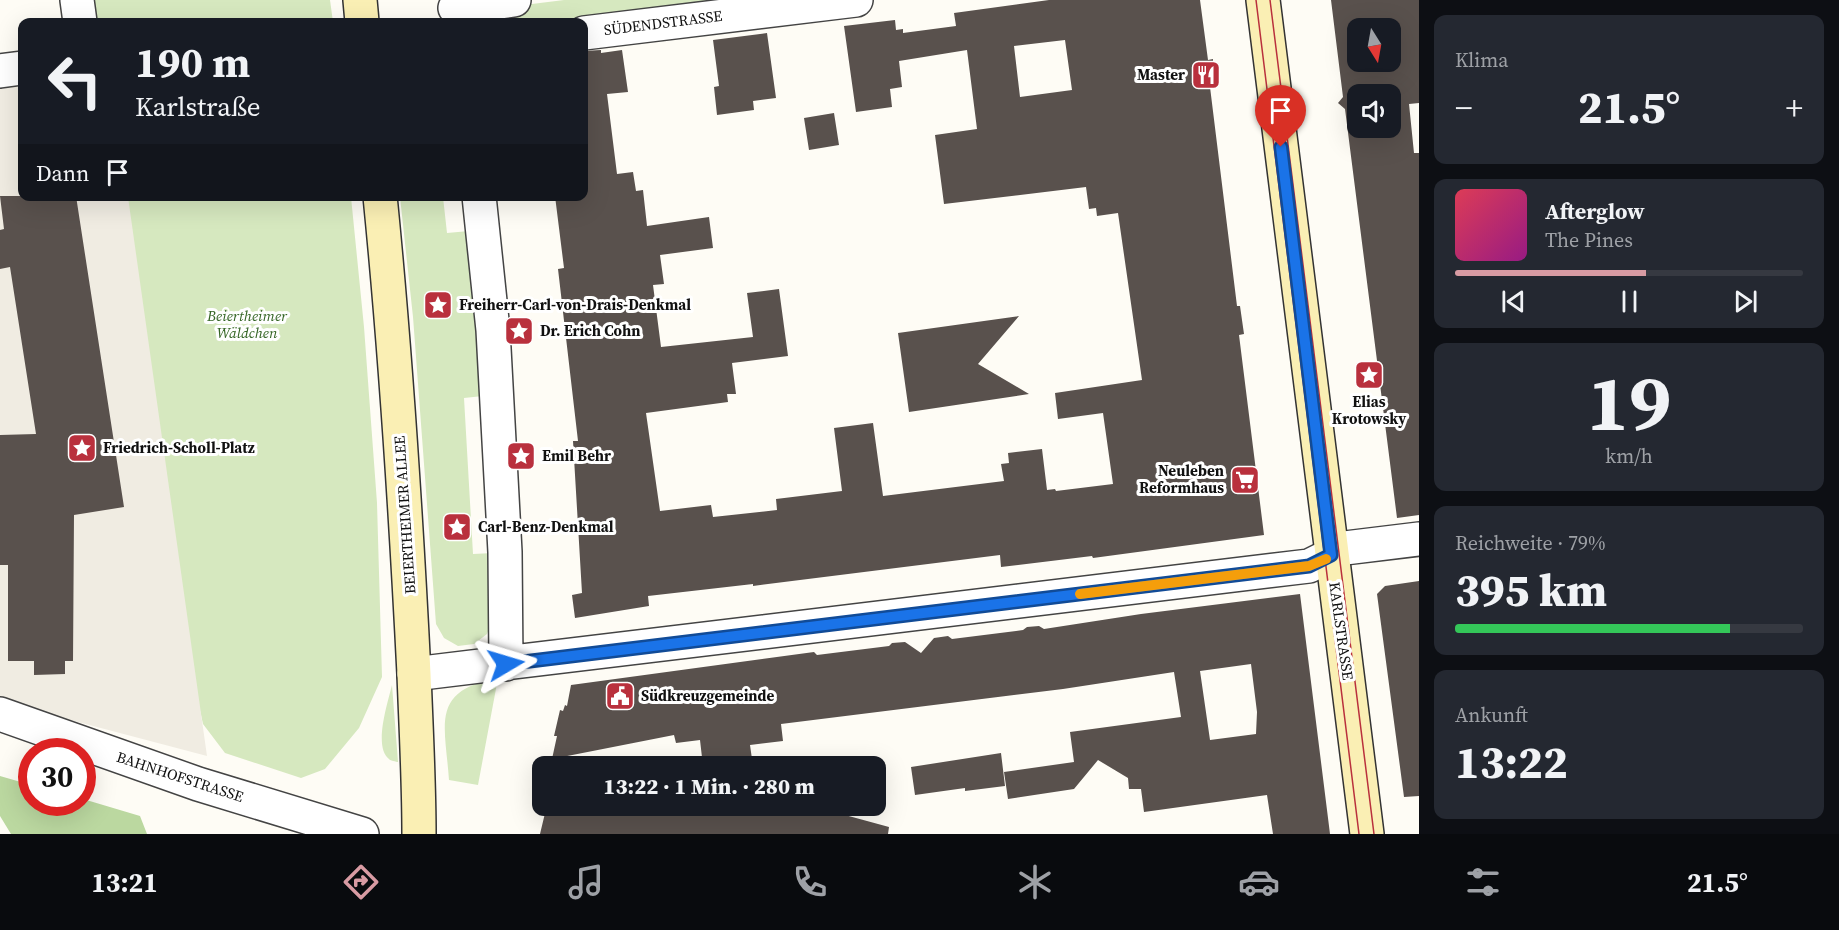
<!DOCTYPE html>
<html lang="de">
<head>
<meta charset="utf-8">
<style>
	:root { --surface:#171b24; --page:#242831; --text:#f1f3f6; --muted:#9ea1a6; --line:#363941; --accent:#d89ba3 }
	body { margin:0; font-family:"Source Serif 4",serif; background:var(--page); color:var(--text); height:100vh; display:flex; flex-direction:column; font-size:22px; white-space:nowrap }
	* { box-sizing:border-box; margin:0 }
	p { font-size:20px; color:var(--muted) }
	.icon { flex:none; width:33px; height:33px; fill:none; stroke:currentColor; stroke-width:2; stroke-linecap:round; stroke-linejoin:round }
	.map { position:relative; flex:1; overflow:hidden }
	.side { display:flex; flex-direction:column; gap:15px; padding:15px; background:#0d0f14; width:420px }
	.side>* { flex:none }
	.guide { position:absolute; left:18px; top:18px; width:570px; height:183px; border-radius:12px; box-shadow:0 6px 24px #0002; background:#171b24; color:var(--text); overflow:hidden }
	.needle { width:39px; rotate:169deg }
	.buttons { position:absolute; left:1347px; top:18px; display:grid; gap:12px }
	.buttons a { display:grid; place-items:center; width:54px; height:54px; border-radius:12px; background:var(--surface); box-shadow:0 6px 24px #0002; font-size:30px }
	.speed { position:absolute; left:18px; top:738px; display:flex; gap:12px; font-size:30px; font-weight:700; text-align:center }
	.speed>* { display:grid; place-content:center; width:78px; height:78px; border-radius:50%; background:var(--surface); box-shadow:0 6px 24px #0002; line-height:1 }
	.speed .limit { border:9px solid #d22; background:#fff; color:#111 }
	.pin { position:absolute; display:grid; place-items:center; width:51px; height:51px; color:#fff; margin:-62px -26px; border-radius:50% 50% 50% 0; rotate:-45deg; box-shadow:0 0 6px #0007 }
	.pin .icon { rotate:45deg }
	.me { position:absolute; width:66px; margin:-33px; rotate:83deg; stroke-linejoin:round; filter:drop-shadow(0 0 4px #0008) }
	.turn { display:flex; align-items:center; gap:21px; height:126px; padding:0 18px; font-size:27px }
	.turn .icon { width:78px; height:78px; stroke-width:2.5 }
	.turn b { display:block; font-size:42px; line-height:51px }
	.then { display:flex; align-items:center; height:57px; padding:0 18px; background:#0003; gap:12px; font-size:22px }
	.big { font-size:45px; font-weight:800; line-height:1.1 }
	.side .card { flex:1; display:flex; flex-direction:column; justify-content:center; gap:9px; min-width:0; padding:0 21px; border-radius:12px; background:var(--page) }
	.side .dial { align-items:center; gap:0 }
	.dial b { font-size:78px; line-height:1 }
	.song { display:flex; align-items:center; gap:18px }
	.cover { width:72px; height:72px; border-radius:9px; background:linear-gradient(135deg,hsl(350 70% 55%),hsl(310 70% 35%)) }
	.played { height:6px; border-radius:3px; background:linear-gradient(90deg,var(--accent) 55%,var(--line) 55%) }
	.keys { display:flex; justify-content:space-around; direction:ltr }
	.heat { display:flex; justify-content:space-between; align-items:center; font-size:33px; direction:ltr }
	.charge { height:9px; border-radius:4px; background:linear-gradient(90deg,#34c759 79%,var(--line) 0) }
	.trip { position:absolute; left:532px; top:756px; width:354px; height:60px; border-radius:12px; background:var(--surface); box-shadow:0 6px 24px #0002; font-weight:800; line-height:60px; text-align:center }
	.menu { display:flex; height:96px; justify-content:space-around; align-items:center; background:#090b0e; color:var(--muted) }
	.menu .icon { width:42px; height:42px }
	.menu .on { color:var(--accent) }
	.menu b { font-size:27px; color:var(--text) }
	main { display:flex; flex:1; min-height:0 }
	.map>svg:first-child { display:block }
	.green { fill:#d6e8bf }
	.forest { fill:#bbd8a0 }
	.plaza { fill:#f0ece2 }
	.building { fill:#59514d; fill-rule:evenodd }
	.lines { fill:none; stroke-linecap:round; stroke-linejoin:round }
	.street-casing { stroke:#444; stroke-width:36 }
	.secondary-casing { stroke:#333; stroke-width:36 }
	.street { stroke:#fff; stroke-width:33 }
	.secondary { stroke:#faefb4; stroke-width:33 }
	.tram { stroke:#b9303d; stroke-width:1.5 }
	.route-casing { stroke:#114b97; stroke-width:15 }
	.route { stroke:#1a73e8; stroke-width:10 }
	.slow { stroke:#f59e0b; stroke-width:10 }
	.labels { text-anchor:middle; stroke-width:6; stroke-linejoin:round; paint-order:stroke }
	.street-label { font-size:15px; fill:#111; stroke:#fff }
	.poi-label { font-size:15px; font-weight:bold; fill:#111; stroke:#fff; text-anchor:start }
	.park-label { font-size:15px; font-style:italic; fill:#346524; stroke:#fff }
</style>
</head>
<body>
<main>
<div class="map">
<svg width="1419" height="834" viewBox="0 0 1419 834">
	<rect width="100%" height="100%" fill="#fefcf5"/>
	<!-- green -->
	<path class="green" d="M89,0H330L333,22H93Z
		M564,0H737L564,22H487L485,10Z
		M110,197H351L364,327L377,503L382,677L359,728L325,769L301,778L225,753L203,724L160,527Z
		M400,197H443L447,233L469,231L483,396L464,398L473,554L493,553L489,629L487,634L474,644L458,646L444,638L436,624L413,317Z
		M498,678L478,785L449,780C445,723 430,691 498,678Z
		M392,685L398,762C397,762 389,760 389,759C373,747 388,702 392,685Z"/>
	<!-- forest -->
	<path class="forest" d="M0,776L31,785L32,802H82L83,799L140,816L147,834H11L0,816Z"/>
	<!-- plaza -->
	<path class="plaza" d="M22,86V196L128,197L207,756L25,708L0,699V89Z"/>
	<!-- building -->
	<path class="building" d="M1049,0H1200L1208,60L1213,59V62L1215,61L1218,86L1210,87L1237,306H1240L1244,334L1239,335L1264,535L1093,558L1092,556L1001,567L1000,555L753,586V584L648,596L649,606L575,618L572,595L582,593L573,441H578L558,269L564,268L555,196H584V51L601,50V53L622,50L628,92L607,94L617,174L633,172L636,191L643,190L647,226L709,217L713,248L660,255L664,284L653,285L661,347L753,337L747,293L779,289L788,356L732,363L736,394H727L728,402L646,413L660,511L711,505L713,517L777,510L776,499L842,491L834,428L873,423L883,496L1004,481L1001,464L1009,463L1008,453L1042,449L1047,490L1055,489L1056,491L1113,484L1103,413L1058,419L1055,393L1142,380L1118,213L1097,216L1096,208L1089,209L1086,187L944,204L935,135L977,129L967,50L899,61L902,87L890,89L892,107L856,112L844,26L895,20L896,30L903,29V33L956,26L954,13ZM1065,40L1072,90L1020,97L1014,46Z
		M1331,0H1419V103L1409,104L1414,153H1419V515L1397,518L1345,109L1338,103L1343,97ZM1358,28H1390V62H1358ZM1358,94H1390V128H1358Z
		M767,33L776,98L753,101L754,110L717,115L714,87L719,86L713,40Z
		M834,113L839,145L809,150L804,118Z
		M0,196H76L124,507L74,515L73,661H65V674L34,675V661H8V565H0V435L36,434L10,267L0,269V230L4,229Z
		M1019,316L978,364L1029,394L909,412L898,333Z
		M1419,581V796L1404,797L1377,594L1385,586Z
		M1300,594L1330,834H1273L1267,795L1144,812L1141,789H1129L1128,778L1098,760L1074,789L1008,799L1004,772L1074,762L1070,732L1181,717L1174,672L1063,689L781,724L783,741L750,745L753,766H703L700,740L676,743L674,735L552,759L557,736H554L560,710L563,711L565,705L567,706L571,685L814,652L817,655L889,646L892,643L905,642L921,653L934,638L948,636L952,639L1023,630L1027,627L1039,626L1044,629L1141,614ZM1251,664L1257,712L1256,734L1210,740L1200,671Z
		M1001,753L1005,786L965,791V788L915,795L911,767Z
		M543,794V806H812L889,827L888,834H540L546,809L540,807Z"/>
	<g class="lines">
		<!-- street casing -->
		<g class="street-casing">
			<path id="street" d="M77,0L80,22
				M455,8L514,0
				M584,33L856,0
				M0,71L22,68
				M479,196L493,330L505,552L506,664
				M414,674L1309,566L1345,548L1419,539
				M0,714L198,784L362,834"/>
		</g>
		<!-- secondary casing -->
		<g class="secondary-casing">
			<path id="secondary" d="M360,0L362,22
				M1263,0L1367,834
				M380,196C396,356 406,515 414,674C416,728 419,781 419,834"/>
		</g>
		<!-- street -->
		<use href="#street" class="street"/>
		<!-- secondary -->
		<use href="#secondary" class="secondary"/>
		<!-- tram -->
		<path class="tram" d="M1256,0L1359,834
			M1270,0L1374,834"/>
	</g>
	<g class="lines">
		<!-- route casing -->
		<g class="route-casing">
			<path id="route" d="M506,664L1309,566L1331,555L1281,147"/>
		</g>
		<!-- route -->
		<use href="#route" class="route"/>
		<!-- slow -->
		<path class="slow" d="M1080,594L1309,566L1326,559"/>
	</g>
	<!-- icons -->
	<defs>
		<g id="restaurant-square" transform="scale(1.5)"><rect x="-9" y="-9" width="18" height="18" rx="4" fill="#b9303d" stroke="#fff"/><path d="M-5-6h1v4h1v-4h1v4h1v-4h1v5L-1.5 .5V6h-2V.5L-5-1ZM5-6V6H3V1.5H1.5Q1.5-4 5-6Z" fill="#fff"/></g>
		<g id="sight-square" transform="scale(1.5)"><rect x="-9" y="-9" width="18" height="18" rx="4" fill="#b9303d" stroke="#fff"/><path d="M0-6L1.8-2.2L6-1.7L2.9 1.2L3.7 5.4L0 3.3L-3.7 5.4L-2.9 1.2L-6-1.7L-1.8-2.2Z" fill="#fff"/></g>
		<g id="supermarket-square" transform="scale(1.5)"><rect x="-9" y="-9" width="18" height="18" rx="4" fill="#b9303d" stroke="#fff"/><path d="M-6-5.5h2.5l.6 2H6L4.5 2H-2.5L-4.4-4H-6ZM-1.5 3.2a1.3 1.3 0 1 0 .1 0ZM3 3.2a1.3 1.3 0 1 0 .1 0Z" fill="#fff"/></g>
		<g id="civic-square" transform="scale(1.5)"><rect x="-9" y="-9" width="18" height="18" rx="4" fill="#b9303d" stroke="#fff"/><path d="M-.6-6.5H3V-4.5H.6V-3L4-1V1h2V6H-6V1h2V-1L-.6-3ZM-1.2 2.5V6h2.4V2.5Z" fill="#fff"/></g>
	</defs>
	<g fill-rule="evenodd">
		<use href="#restaurant-square" x="1206" y="75"/>
		<use href="#sight-square" x="438" y="305"/>
		<use href="#sight-square" x="519" y="331"/>
		<use href="#sight-square" x="1369" y="375"/>
		<use href="#sight-square" x="82" y="448"/>
		<use href="#sight-square" x="521" y="456"/>
		<use href="#supermarket-square" x="1245" y="480"/>
		<use href="#sight-square" x="457" y="527"/>
		<use href="#civic-square" x="620" y="696"/>
	</g>
	<g class="labels">
		<!-- street labels -->
		<g class="street-label">
			<text transform="translate(663 23) rotate(-7)" y="5">SÜDENDSTRASSE</text>
			<text transform="translate(405 515) rotate(-94)" y="5">BEIERTHEIMER ALLEE</text>
			<text transform="translate(1341 631) rotate(82)" y="5">KARLSTRASSE</text>
			<text transform="translate(180 777) rotate(18)" y="5">BAHNHOFSTRASSE</text>
		</g>
		<!-- poi labels -->
		<g class="poi-label">
			<text x="1185" y="80" text-anchor="end">Master</text>
			<text x="459" y="310">Freiherr-Carl-von-Drais-Denkmal</text>
			<text x="540" y="336">Dr. Erich Cohn</text>
			<text x="1369" y="407" text-anchor="middle">Elias<tspan x="1369" dy="17">Krotowsky</tspan></text>
			<text x="103" y="453">Friedrich-Scholl-Platz</text>
			<text x="542" y="461">Emil Behr</text>
			<text x="1224" y="476" text-anchor="end">Neuleben<tspan x="1224" dy="17">Reformhaus</tspan></text>
			<text x="478" y="532">Carl-Benz-Denkmal</text>
			<text x="641" y="701">Südkreuzgemeinde</text>
		</g>
		<!-- park labels -->
		<g class="park-label">
			<text x="247" y="321">Beiertheimer<tspan x="247" dy="17">Wäldchen</tspan></text>
		</g>
	</g>
</svg>
<div class="buttons">
<a><svg class="needle" viewBox="-14 -14 28 28"><path d="M0-13l5 13h-10z" fill="#e53935"/><path d="M0 13l5-13h-10z" fill="#9ea1a6"/></svg></a>
<a><svg class="icon" aria-label="sound" viewBox="0 0 24 24"><path d="M4 9h4l5-4v14l-5-4H4zM17 9q2 3 0 6"/></svg></a>
</div>
<div class="speed"><div class="limit">30</div></div>
<div class="pin" style="left:1281px;top:147px;background:#d93025"><svg class="icon" aria-label="arrive" viewBox="0 0 24 24"><path d="M6 21V4h12l-3 4 3 4H6"/></svg></div>
<svg class="me" style="left:506px;top:664px" viewBox="-20 -20 40 40"><path d="M0-17L14 15 0 8-14 15z" fill="#1a73e8" stroke="#fff" stroke-width="4"/></svg>
<div class="trip">13:22 · 1 Min. · 280 m</div>
<div class="guide">
<div class="turn"><svg class="icon" aria-label="left" viewBox="0 0 24 24"><path d="M17 20v-9H6M10 6l-5 5 5 5"/></svg><div><b>190 m</b>Karlstraße</div></div>
<div class="then">Dann<svg class="icon" aria-label="arrive" viewBox="0 0 24 24"><path d="M6 21V4h12l-3 4 3 4H6"/></svg></div>
</div>
</div>
<section class="side">
<div class="card"><p>Klima</p>
<div class="heat"><a>−</a><b class="big">21.5°</b><a>+</a></div>
</div>
<div class="card">
<div class="song"><i class="cover"></i><div><b>Afterglow</b><p>The Pines</p></div></div>
<div class="played"></div>
<div class="keys"><svg class="icon" aria-label="previous" viewBox="0 0 24 24"><path d="M18 5L8 12l10 7zM5 5v14"/></svg><svg class="icon" aria-label="pause" viewBox="0 0 24 24"><path d="M8 5v14M16 5v14"/></svg><svg class="icon" aria-label="next" viewBox="0 0 24 24"><path d="M6 5l10 7-10 7zM19 5v14"/></svg></div>
</div>
<div class="card dial"><b>19</b><p>km/h</p></div>
<div class="card"><p>Reichweite · 79%</p><b class="big">395 km</b><div class="charge"></div></div>
<div class="card"><p>Ankunft</p><b class="big">13:22</b></div>
</section>
</main>
<nav class="menu">
<b>13:21</b>
<svg class="icon on" aria-label="directions" viewBox="0 0 24 24"><path d="M12 3l9 9-9 9-9-9zM9 14v-3h6M13 9l2 2-2 2"/></svg>
<svg class="icon" aria-label="music" viewBox="0 0 24 24"><path d="M9 18V5l10-2v13"/><circle cx="6" cy="18" r="3"/><circle cx="16" cy="16" r="3"/></svg>
<svg class="icon" aria-label="phone" viewBox="0 0 24 24"><path d="M5 4h4l2 5-3 2q2 4 5 5l2-3 5 2v4C11 20 4 13 5 4z"/></svg>
<svg class="icon" aria-label="climate" viewBox="0 0 24 24"><path d="M12 3v18M4 7l16 10M4 17L20 7"/></svg>
<svg class="icon" aria-label="car" viewBox="0 0 24 24"><path d="M5 17H2v-5l4-1 3-4h7l3 4 3 1v5h-3M9 17h6M6 11h13"/><circle cx="7" cy="17" r="2"/><circle cx="17" cy="17" r="2"/></svg>
<svg class="icon" aria-label="filters" viewBox="0 0 24 24"><path d="M4 7h16M4 17h16"/><circle cx="9" cy="7" r="2"/><circle cx="15" cy="17" r="2"/></svg>
<b>21.5°</b>
</nav>
</body>
</html>
